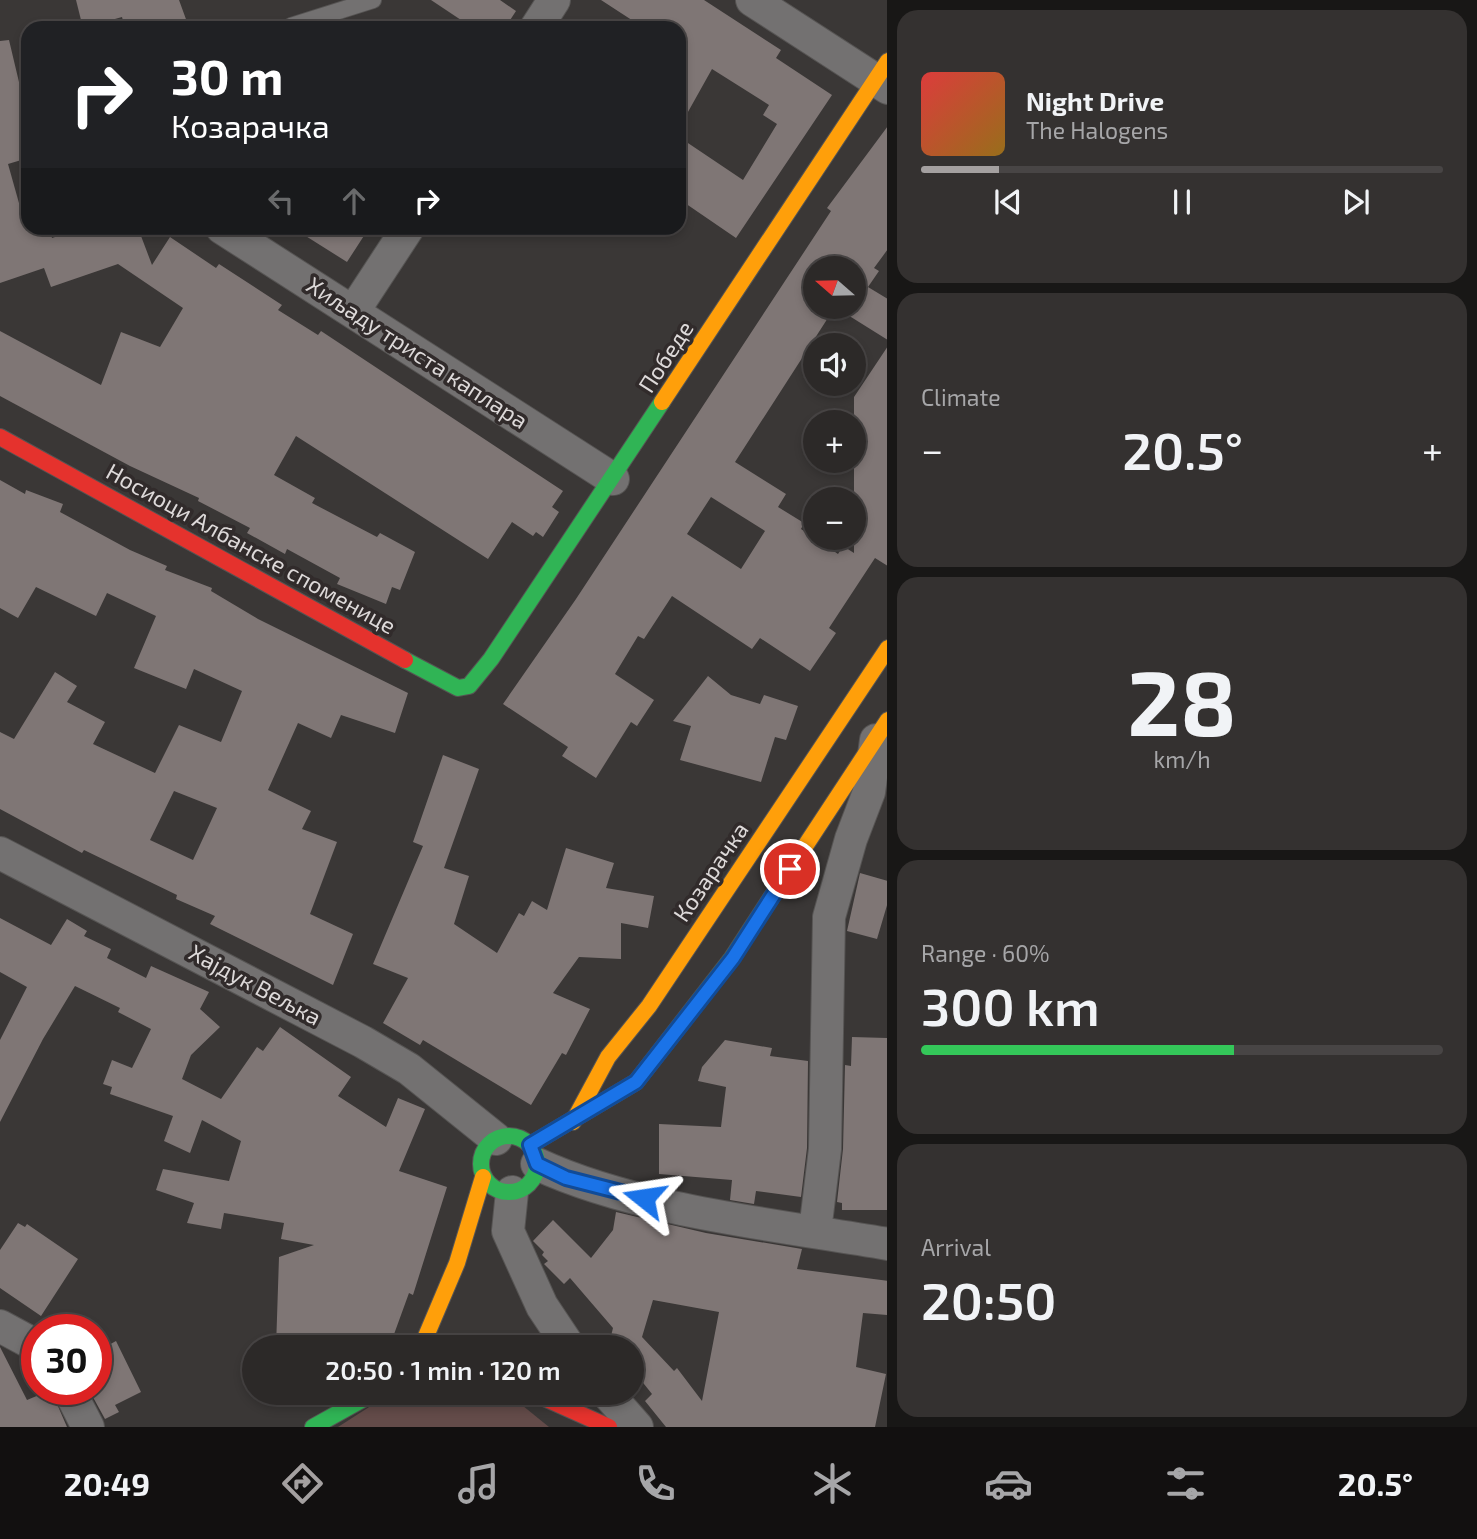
<!DOCTYPE html>
<html lang="en">
<head>
<meta charset="utf-8">
<style>
	:root { --surface:#2c2928; --page:#343130; --text:#f1f3f6; --muted:#a6a6a8; --line:#484545; --accent:#a4a0a0 }
	body { margin:0; font-family:"Exo 2",sans-serif; background:var(--page); color:var(--text); height:100vh; display:flex; flex-direction:column; font-size:26px; white-space:nowrap }
	* { box-sizing:border-box; margin:0 }
	p { font-size:23px; color:var(--muted) }
	.icon { flex:none; width:38px; height:38px; fill:none; stroke:currentColor; stroke-width:2; stroke-linecap:round; stroke-linejoin:round }
	.map { position:relative; flex:1; overflow:hidden }
	.side { display:flex; flex-direction:column; gap:10px; padding:10px; background:#181716; width:590px }
	.side>* { flex:none }
	.hud { position:absolute; left:21px; top:21px; width:665px; height:214px; border-radius:21px; box-shadow:0 4px 10px #0003,0 0 0 2px var(--line); background:#202124; color:#fff; overflow:hidden }
	.needle { width:46px; rotate:290deg }
	.buttons { position:absolute; left:803px; top:256px; display:grid; gap:14px }
	.buttons a { display:grid; place-items:center; width:63px; height:63px; border-radius:50%; background:var(--surface); box-shadow:0 4px 10px #0003,0 0 0 2px var(--line); font-size:35px }
	.speed { position:absolute; left:21px; top:1314px; display:flex; gap:14px; font-size:35px; font-weight:700; text-align:center }
	.speed>* { display:grid; place-content:center; width:91px; height:91px; border-radius:50%; background:var(--surface); box-shadow:0 4px 10px #0003,0 0 0 2px var(--line); line-height:1 }
	.speed .limit { border:10px solid #d22; background:#fff; color:#111 }
	.pin { position:absolute; display:grid; place-items:center; width:60px; height:60px; color:#fff; margin:-30px; border:4px solid #fff; border-radius:50%; box-shadow:0 2px 7px #0007 }
	.me { position:absolute; width:77px; margin:-38px; rotate:285deg; stroke-linejoin:round; filter:drop-shadow(0 0 5px #0008) }
	.turn { display:flex; align-items:center; gap:24px; height:147px; padding:0 35px; font-size:32px }
	.turn .icon { width:91px; height:91px; stroke-width:2.5 }
	.turn b { display:block; font-size:49px; line-height:60px }
	.lanes { display:flex; align-items:center; height:66px; padding:0 35px; background:#0003; justify-content:center; gap:35px; direction:ltr }
	.lanes .off { opacity:.35 }
	.big { font-size:52px; font-weight:600; line-height:1.1 }
	.side .card { flex:1; display:flex; flex-direction:column; justify-content:center; gap:10px; min-width:0; padding:0 24px; border-radius:21px; background:var(--page) }
	.side .dial { align-items:center; gap:0 }
	.dial b { font-size:91px; line-height:1 }
	.song { display:flex; align-items:center; gap:21px }
	.cover { width:84px; height:84px; border-radius:10px; background:linear-gradient(135deg,hsl(0 70% 55%),hsl(40 70% 35%)) }
	.played { height:7px; border-radius:4px; background:linear-gradient(90deg,var(--accent) 15%,var(--line) 15%) }
	.keys { display:flex; justify-content:space-around; direction:ltr }
	.heat { display:flex; justify-content:space-between; align-items:center; font-size:38px; direction:ltr }
	.charge { height:10px; border-radius:5px; background:linear-gradient(90deg,#34c759 60%,var(--line) 0) }
	.trip { position:absolute; left:242px; top:1335px; width:402px; height:70px; border-radius:35px; background:var(--surface); box-shadow:0 4px 10px #0003,0 0 0 2px var(--line); font-weight:600; line-height:70px; text-align:center }
	.tab-bar { display:flex; height:112px; justify-content:space-around; align-items:center; background:#121010; color:var(--muted) }
	.tab-bar .icon { width:49px; height:49px }
	.tab-bar .selected { color:var(--accent) }
	.tab-bar b { font-size:32px; color:var(--text) }
	main { display:flex; flex:1; min-height:0 }
	.map>svg:first-child { display:block }
	.green { fill:#634b49 }
	.building { fill:#7f7675; fill-rule:evenodd }
	.lines { fill:none; stroke-linecap:round; stroke-linejoin:round }
	.lane-casing { stroke:#565453; stroke-width:18 }
	.street-casing { stroke:#565453; stroke-width:34 }
	.fast-casing { stroke:#565453; stroke-width:18 }
	.slow-casing { stroke:#565453; stroke-width:18 }
	.jam-casing { stroke:#565453; stroke-width:18 }
	.lane { stroke:#737171; stroke-width:16 }
	.street { stroke:#737171; stroke-width:32 }
	.fast { stroke:#30b455; stroke-width:16 }
	.slow { stroke:#ff9f0a; stroke-width:16 }
	.jam { stroke:#e5322d; stroke-width:16 }
	.route-casing { stroke:#114b97; stroke-width:18 }
	.route { stroke:#1a73e8; stroke-width:12 }
	.labels { text-anchor:middle; stroke-width:7; stroke-linejoin:round; paint-order:stroke }
	.street-label { font-size:23px; fill:#ddd9d9; stroke:#312b2b }
</style>
</head>
<body>
<main>
<div class="map">
<svg width="888" height="1427" viewBox="0 0 888 1427">
	<rect width="100%" height="100%" fill="#3a3736"/>
	<!-- green -->
	<path class="green" d="M391,1393H507L549,1427H338Z"/>
	<!-- building -->
	<path class="building" d="M76,0H179L187,22L169,28H125L122,17L83,28Z
		M431,0H500L516,11L505,28H473Z
		M601,0H704L781,50L776,58L832,95L736,238L679,199V137L743,180L777,124L763,115L769,105L712,69L679,128V28H644Z
		M9,40L28,120V158L8,164L26,228H49L52,238L83,228H138L152,265L170,237L216,268L219,264L282,305L278,310L318,335L321,331L563,491L552,507L559,512L543,537L536,532L533,536L512,522L488,559L296,436L274,475L315,498L312,503L377,537L380,533L415,552L400,590L392,587L386,604L337,584L340,578L287,549L285,554L247,533L250,528L198,501L199,498L130,466L0,396V331L101,385L121,332L160,347L183,308L118,264L51,287L44,268L0,283V41Z
		M888,126V249L874,268L879,271L868,287L888,299V340L835,307L735,462L786,494L778,507L804,523L801,529L838,554L843,546L854,553V397L888,346V566L875,558L829,628L836,633L810,671L760,638L752,649L672,596L644,639L638,636L615,674L654,700L637,726L631,722L596,778L562,756L568,747L503,704L576,599L831,211L827,208ZM816,268H854V306H816ZM711,497L765,531L741,569L687,534Z
		M293,228H369L347,262Z
		M0,480L25,494L26,490L63,504L60,512L130,550L167,566L165,570L212,588L211,591L258,619L408,693L395,733L341,715L331,738L298,723L268,790L311,811L302,829L337,842L310,914L353,934L333,985L210,924L215,916L176,899L177,895L84,850L82,853L0,809V732L14,739L55,672L77,686L67,702L105,722L93,744L155,773L179,725L221,742L242,691L194,669L186,689L134,668L156,616L107,593L96,616L36,587L18,618L0,608ZM174,791L217,808L193,860L150,840Z
		M708,676L731,695L760,704L764,695L798,706L786,740L775,737L761,782L680,760L691,726L673,721Z
		M443,755L479,769L444,868L469,876L454,924L497,953L519,913L524,916L532,901L547,910L566,848L614,863L606,888L654,896L648,928L621,923V959L579,957L553,993L590,1009L566,1055L562,1053L531,1105L423,1040L420,1045L383,1023L408,978L373,964L423,846L413,842Z
		M860,873L888,881V902L877,939L847,931Z
		M0,918L51,945L67,919L87,931L84,936L111,949L107,958L146,978L151,966L209,992L200,1009L220,1027L191,1055L182,1079L221,1099L257,1047L263,1051L280,1027L351,1077L338,1096L386,1127L398,1098L425,1109L399,1171L447,1187L413,1295L409,1293L389,1348H276L279,1257L314,1245L281,1239L284,1223L224,1213L221,1229L187,1223L194,1203L156,1190L163,1169L229,1181L241,1141L202,1120L190,1153L164,1141L173,1116L110,1094L112,1087L103,1084L112,1060L132,1068L151,1029L118,1012L120,1008L75,986L43,1039L0,1122V1040L27,987L0,972Z
		M852,1037L888,1038V1210H842V1203L837,1202L843,1149L845,1065L851,1066Z
		M725,1040L772,1048L770,1056L808,1061L807,1148L801,1197L756,1191L754,1204L730,1200L732,1180L659,1174V1124L721,1127L726,1087L698,1081L702,1067Z
		M616,1212L706,1233L802,1249L797,1269L888,1281V1315L863,1313L856,1367L886,1374L875,1427H666L645,1401L652,1394L632,1369V1348H608L613,1328L570,1278L564,1284L544,1264L548,1261L542,1255L544,1252L533,1241L553,1220L591,1258L613,1230ZM653,1300L719,1312L702,1401L677,1368L674,1371L642,1337Z
		M18,1223L25,1227L27,1224L78,1259L41,1316L0,1288V1250Z
		M116,1341L141,1392L115,1405L119,1412L105,1419L89,1390H96V1352Z
		M0,1347L27,1400L51,1390L67,1427H0Z"/>
	<g class="lines">
		<!-- lane casing -->
		<g class="lane-casing">
			<path id="lane" d="M291,26L373,0"/>
		</g>
		<!-- street casing -->
		<g class="street-casing">
			<path id="street" d="M752,0L888,88
				M536,28L554,0
				M222,228L613,479
				M353,312L408,228
				M0,853L363,1042L409,1069L496,1139
				M537,1164C638,1211 778,1225 888,1244
				M512,1192L508,1231L542,1306L570,1348
				M815,1231L825,1149L829,917L851,839L869,792L876,740
				M0,1326L37,1346
				M69,1390L88,1427
				M607,1393L637,1427"/>
		</g>
		<!-- fast casing -->
		<g class="fast-casing">
			<path id="fast" d="M405,660L458,688L469,686L491,659L662,402
				M481 1164a28 28 0 1 1 56 0a28 28 0 1 1-56 0Z
				M530,1145L636,1082L732,958L771,898
				M313,1427L374,1393"/>
		</g>
		<!-- slow casing -->
		<g class="slow-casing">
			<path id="slow" d="M662,402L888,61
				M771,898L888,720
				M573,1122L608,1057L649,1006L888,648
				M421,1348L457,1263L483,1177"/>
		</g>
		<!-- jam casing -->
		<g class="jam-casing">
			<path id="jam" d="M0,437L405,660
				M533,1393L609,1427"/>
		</g>
		<!-- lane -->
		<use href="#lane" class="lane"/>
		<!-- street -->
		<use href="#street" class="street"/>
		<!-- fast -->
		<use href="#fast" class="fast"/>
		<!-- slow -->
		<use href="#slow" class="slow"/>
		<!-- jam -->
		<use href="#jam" class="jam"/>
	</g>
	<g class="lines">
		<!-- route casing -->
		<g class="route-casing">
			<path id="route" d="M644,1198L566,1178L537,1164L530,1145L636,1082L733,958L790,869"/>
		</g>
		<!-- route -->
		<use href="#route" class="route"/>
	</g>
	<g class="labels">
		<!-- street labels -->
		<g class="street-label">
			<text transform="translate(417 353) rotate(33)" y="8">Хиљаду триста каплара</text>
			<text transform="translate(666 357) rotate(-57)" y="8">Победе</text>
			<text transform="translate(251 549) rotate(29)" y="8">Носиоци Албанске споменице</text>
			<text transform="translate(711 872) rotate(-56)" y="8">Козарачка</text>
			<text transform="translate(255 985) rotate(28)" y="8">Хајдук Вељка</text>
		</g>
	</g>
</svg>
<div class="buttons">
<a><svg class="needle" viewBox="-14 -14 28 28"><path d="M0-13l5 13h-10z" fill="#e53935"/><path d="M0 13l5-13h-10z" fill="#a6a6a8"/></svg></a>
<a><svg class="icon" aria-label="sound" viewBox="0 0 24 24"><path d="M4 9h4l5-4v14l-5-4H4zM17 9q2 3 0 6"/></svg></a>
<a>+</a>
<a>−</a>
</div>
<div class="speed"><div class="limit">30</div></div>
<div class="pin" style="left:790px;top:869px;background:#d93025"><svg class="icon" aria-label="arrive" viewBox="0 0 24 24"><path d="M6 21V4h12l-3 4 3 4H6"/></svg></div>
<svg class="me" style="left:644px;top:1198px" viewBox="-20 -20 40 40"><path d="M0-17L14 15 0 8-14 15z" fill="#1a73e8" stroke="#fff" stroke-width="4"/></svg>
<div class="trip">20:50 · 1 min · 120 m</div>
<div class="hud">
<div class="turn"><svg class="icon" aria-label="right" viewBox="0 0 24 24"><path d="M7 20v-9h11M14 6l5 5-5 5"/></svg><div><b>30 m</b>Козарачка</div></div>
<div class="lanes"><svg class="icon off" aria-label="left" viewBox="0 0 24 24"><path d="M17 20v-9H6M10 6l-5 5 5 5"/></svg><svg class="icon off" aria-label="ahead" viewBox="0 0 24 24"><path d="M12 20V5M6 11l6-6 6 6"/></svg><svg class="icon" aria-label="right" viewBox="0 0 24 24"><path d="M7 20v-9h11M14 6l5 5-5 5"/></svg></div>
</div>
</div>
<section class="side">
<div class="card">
<div class="song"><i class="cover"></i><div><b>Night Drive</b><p>The Halogens</p></div></div>
<div class="played"></div>
<div class="keys"><svg class="icon" aria-label="previous" viewBox="0 0 24 24"><path d="M18 5L8 12l10 7zM5 5v14"/></svg><svg class="icon" aria-label="pause" viewBox="0 0 24 24"><path d="M8 5v14M16 5v14"/></svg><svg class="icon" aria-label="next" viewBox="0 0 24 24"><path d="M6 5l10 7-10 7zM19 5v14"/></svg></div>
</div>
<div class="card"><p>Climate</p>
<div class="heat"><a>−</a><b class="big">20.5°</b><a>+</a></div>
</div>
<div class="card dial"><b>28</b><p>km/h</p></div>
<div class="card"><p>Range · 60%</p><b class="big">300 km</b><div class="charge"></div></div>
<div class="card"><p>Arrival</p><b class="big">20:50</b></div>
</section>
</main>
<nav class="tab-bar">
<b>20:49</b>
<svg class="icon selected" aria-label="directions" viewBox="0 0 24 24"><path d="M12 3l9 9-9 9-9-9zM9 14v-3h6M13 9l2 2-2 2"/></svg>
<svg class="icon" aria-label="music" viewBox="0 0 24 24"><path d="M9 18V5l10-2v13"/><circle cx="6" cy="18" r="3"/><circle cx="16" cy="16" r="3"/></svg>
<svg class="icon" aria-label="phone" viewBox="0 0 24 24"><path d="M5 4h4l2 5-3 2q2 4 5 5l2-3 5 2v4C11 20 4 13 5 4z"/></svg>
<svg class="icon" aria-label="climate" viewBox="0 0 24 24"><path d="M12 3v18M4 7l16 10M4 17L20 7"/></svg>
<svg class="icon" aria-label="car" viewBox="0 0 24 24"><path d="M5 17H2v-5l4-1 3-4h7l3 4 3 1v5h-3M9 17h6M6 11h13"/><circle cx="7" cy="17" r="2"/><circle cx="17" cy="17" r="2"/></svg>
<svg class="icon" aria-label="filters" viewBox="0 0 24 24"><path d="M4 7h16M4 17h16"/><circle cx="9" cy="7" r="2"/><circle cx="15" cy="17" r="2"/></svg>
<b>20.5°</b>
</nav>
</body>
</html>
